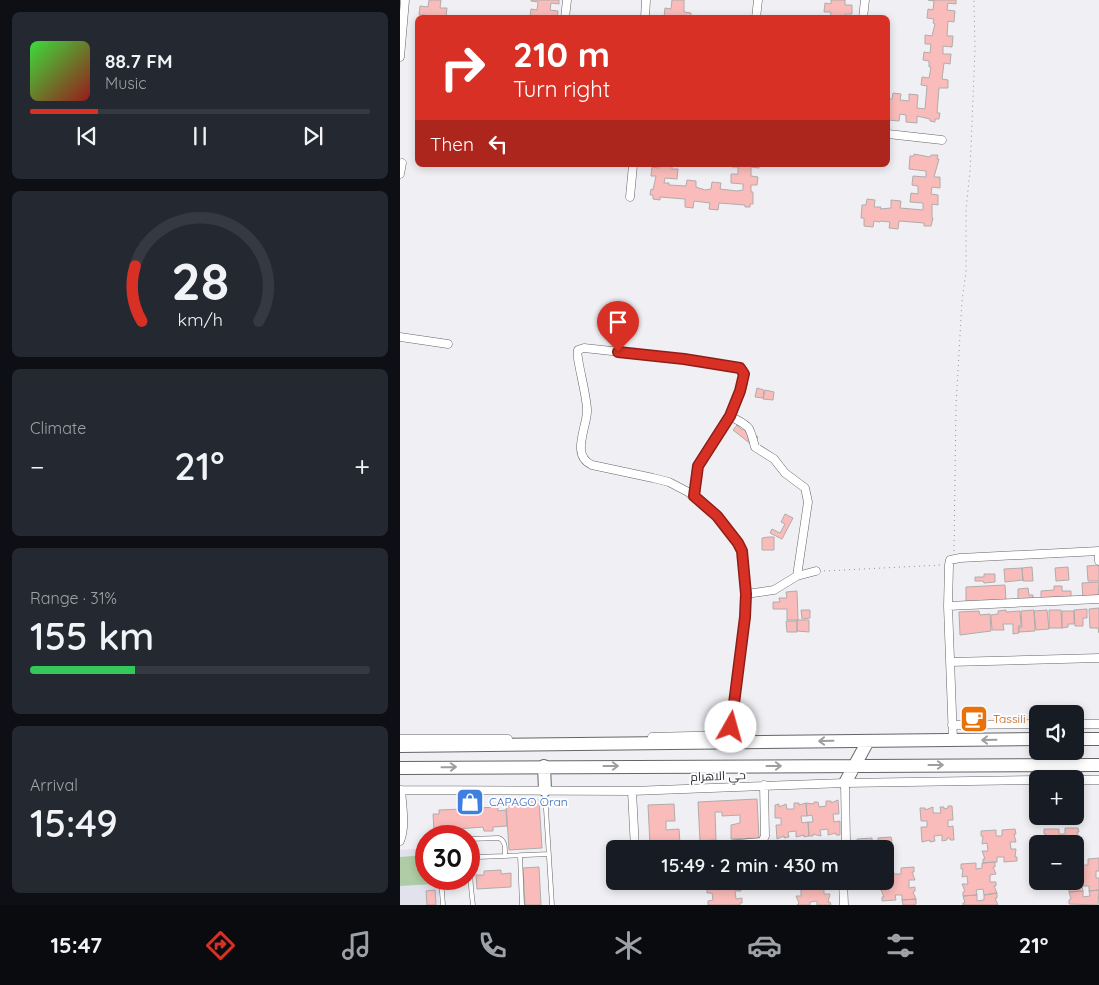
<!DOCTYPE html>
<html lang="en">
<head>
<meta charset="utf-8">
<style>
	:root { --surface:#171b24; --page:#242831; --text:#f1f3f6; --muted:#9ea1a6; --line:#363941; --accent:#d93025 }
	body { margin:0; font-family:Quicksand,Cairo,sans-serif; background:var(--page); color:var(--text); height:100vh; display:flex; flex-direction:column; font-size:19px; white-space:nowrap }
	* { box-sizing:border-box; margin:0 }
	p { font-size:16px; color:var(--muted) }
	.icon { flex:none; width:28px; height:28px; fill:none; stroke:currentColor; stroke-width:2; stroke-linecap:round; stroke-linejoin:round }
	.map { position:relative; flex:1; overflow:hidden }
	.drawer { display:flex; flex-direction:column; gap:12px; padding:12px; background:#0d0f14; width:400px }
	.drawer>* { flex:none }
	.guide { position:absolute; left:15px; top:15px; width:475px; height:152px; border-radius:8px; box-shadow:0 2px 8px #0003; background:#d93025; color:#fff; overflow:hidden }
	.fabs { position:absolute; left:629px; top:705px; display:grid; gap:10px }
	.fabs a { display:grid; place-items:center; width:55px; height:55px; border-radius:8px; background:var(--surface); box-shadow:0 2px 8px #0003; font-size:25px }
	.speed { position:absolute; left:15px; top:825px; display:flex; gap:10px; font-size:25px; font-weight:700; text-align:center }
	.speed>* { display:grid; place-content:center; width:65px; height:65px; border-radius:50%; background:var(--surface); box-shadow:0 2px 8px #0003; line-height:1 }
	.speed .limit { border:8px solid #d22; background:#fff; color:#111 }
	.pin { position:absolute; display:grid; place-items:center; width:42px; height:42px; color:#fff; margin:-51px -21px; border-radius:50% 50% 50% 0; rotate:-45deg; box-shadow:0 0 5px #0007 }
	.pin .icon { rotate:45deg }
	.me { position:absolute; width:55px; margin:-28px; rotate:7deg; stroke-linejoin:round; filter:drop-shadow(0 0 4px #0008) }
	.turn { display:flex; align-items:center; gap:18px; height:105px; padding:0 15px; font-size:22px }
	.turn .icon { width:65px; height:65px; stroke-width:2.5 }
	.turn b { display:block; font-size:35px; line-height:42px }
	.then { display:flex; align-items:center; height:48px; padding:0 15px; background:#0003; gap:10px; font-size:19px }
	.big { font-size:38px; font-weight:600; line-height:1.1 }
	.drawer .tile { flex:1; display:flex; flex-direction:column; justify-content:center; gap:8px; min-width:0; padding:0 18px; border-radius:8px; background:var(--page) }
	.drawer .dial { align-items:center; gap:0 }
	.dial svg { height:130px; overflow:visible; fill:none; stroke:var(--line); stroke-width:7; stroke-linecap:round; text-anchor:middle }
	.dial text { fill:var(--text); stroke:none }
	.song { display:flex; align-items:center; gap:15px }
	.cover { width:60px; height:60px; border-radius:8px; background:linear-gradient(135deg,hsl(120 70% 55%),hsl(0 70% 35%)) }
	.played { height:5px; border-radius:2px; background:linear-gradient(90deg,var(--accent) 20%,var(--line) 20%) }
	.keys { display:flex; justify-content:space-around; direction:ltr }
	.heat { display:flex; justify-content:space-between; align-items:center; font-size:28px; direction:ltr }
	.charge { height:8px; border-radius:4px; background:linear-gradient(90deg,#34c759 31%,var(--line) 0) }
	.trip { position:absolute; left:206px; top:840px; width:288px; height:50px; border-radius:8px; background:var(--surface); box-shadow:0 2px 8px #0003; font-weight:600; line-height:50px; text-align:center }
	.tab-bar { display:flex; height:80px; justify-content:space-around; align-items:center; background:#090b0e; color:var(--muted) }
	.tab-bar .icon { width:35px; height:35px }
	.tab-bar .on { color:var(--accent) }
	.tab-bar b { font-size:22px; color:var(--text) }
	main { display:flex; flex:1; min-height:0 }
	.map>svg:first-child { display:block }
	.built { fill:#e2e2ed }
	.pitch { fill:#aecca5 }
	.building { fill:#f9bcba; stroke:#b0acac }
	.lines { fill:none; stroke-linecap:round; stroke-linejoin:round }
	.lane-casing { stroke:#656568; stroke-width:5 }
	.street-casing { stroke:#656568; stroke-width:9 }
	.primary-casing { stroke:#656568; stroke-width:14 }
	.path { stroke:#919093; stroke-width:1; stroke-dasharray:1 4; stroke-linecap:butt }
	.lane { stroke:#fff; stroke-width:4 }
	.street { stroke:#fff; stroke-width:8 }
	.primary { stroke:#fff; stroke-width:12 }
	.oneway { stroke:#9e9e9f }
	.route-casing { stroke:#8d1f18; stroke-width:12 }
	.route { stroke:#d93025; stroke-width:9 }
	.labels { text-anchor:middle; stroke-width:4; stroke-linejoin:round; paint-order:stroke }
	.food-label { font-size:12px; fill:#c56008; stroke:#fdfdff; text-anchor:start }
	.street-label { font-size:12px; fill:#282829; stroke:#fdfdff }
	.shop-label { font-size:12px; fill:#366cbe; stroke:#fdfdff; text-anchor:start }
</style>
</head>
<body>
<main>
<section class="drawer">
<div class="tile">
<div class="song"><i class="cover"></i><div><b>88.7 FM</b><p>Music</p></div></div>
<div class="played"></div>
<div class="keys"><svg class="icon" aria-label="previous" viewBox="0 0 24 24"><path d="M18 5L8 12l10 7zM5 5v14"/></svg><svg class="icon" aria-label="pause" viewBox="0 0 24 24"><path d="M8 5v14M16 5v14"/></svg><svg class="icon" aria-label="next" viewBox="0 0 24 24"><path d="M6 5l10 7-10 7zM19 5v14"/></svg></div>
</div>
<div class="tile dial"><svg viewBox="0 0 100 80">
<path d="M14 69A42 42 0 1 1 86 69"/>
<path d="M14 69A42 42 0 0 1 10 35" stroke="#d93025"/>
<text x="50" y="56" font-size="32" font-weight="700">28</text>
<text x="50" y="72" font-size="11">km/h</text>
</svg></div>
<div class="tile"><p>Climate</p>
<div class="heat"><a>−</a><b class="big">21°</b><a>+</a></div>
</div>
<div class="tile"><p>Range · 31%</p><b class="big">155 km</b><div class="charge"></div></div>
<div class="tile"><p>Arrival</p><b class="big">15:49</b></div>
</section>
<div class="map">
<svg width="699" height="905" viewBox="0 0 699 905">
	<rect width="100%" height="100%" fill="#f0eff3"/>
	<!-- built -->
	<path class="built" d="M26,848V879H38L40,905H0V850Z"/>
	<!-- pitch -->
	<path class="pitch" d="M26,855V879H33V884L0,886V857Z"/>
	<!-- building -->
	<path class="building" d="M29,0H41L40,8H47L46,17L25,18V15H19L20,6L28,7Z
		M131,0H159V4L151,3L150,10L158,11L157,18H130L131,9L137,10L138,2L131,1Z
		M272,0H284V12L291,13V18L264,17L265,8L271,9Z
		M431,0H445V5H452V14H445V18H430L431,12H424L425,3L431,4Z
		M528,0H556V4L548,3L547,10L555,11L554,22L548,21L547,36H553L552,47L543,46V54H551L550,64L544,63L542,79L548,80V88H539L537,113H540L539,119H535V122L530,121V119L517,116V123L506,122V115L500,114L499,121L488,120V99H492L493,93L501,94L500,100L509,101V94L518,95L517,108L525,109L527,86L521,85L522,77L529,78L531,67H529V61L523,60L524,52L530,53L531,44H525V35L532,36L535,24L533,23L534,19L527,18L528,9L533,10L534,1Z
		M514,154L530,157L531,155H538L537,159H539L534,177H540V188L532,187L531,194L538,195V205L532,204V218H533L531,226H524V223L499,221L498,229L489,228L490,222L480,221V222L474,221L473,227L464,226V218H461L462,205H466L467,199L475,200L474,207H481L480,209L491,208V200L501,201L500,208L523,210V203L510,202L511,193L518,194V186L512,185L513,176L526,177V171L509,169L510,156H514Z
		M259,165H272V169H278L277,179L265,178L264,183H269V185L286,186L287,180L296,181V187L305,190L311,189L312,182L321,183L320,189L337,191L343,190V184L331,183V174H338V167H332V165H359V168L351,167V176L358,177L357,185H351V192H353V204H350V207H345V205L319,203L318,210L309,209L310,203L294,201L293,208L285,207V199L260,197V200L253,199V195H250L251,189L253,190L256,176H251L252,167L259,168Z
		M357,388L364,390L363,398L355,397Z
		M365,390L374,392L373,400L363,399Z
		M337,425L342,430L345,427L358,437L352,445L333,430Z
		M385,514L393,518L382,539L370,533L372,529L380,533L385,524L381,522Z
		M368,537H374V550H362V538Z
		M699,565V581H688L687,566Z
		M632,567L633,581H623L622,568Z
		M668,567L669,580L656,581L655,568Z
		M622,568L623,580L605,582L604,569Z
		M584,574H595V582L584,583L583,581H575V577H584Z
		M699,582L698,599L683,600L682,583Z
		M605,585L606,601L566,604V587Z
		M654,586H662V591H671V601H641V591L654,590Z
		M628,588L629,595H633V600L618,601V589Z
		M397,591L398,620H387V609H373V602H380L379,598H387L386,592Z
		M699,608V633L698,628H690L689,609Z
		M687,609V618H683V626H675L674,610Z
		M401,610H410V618L402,619Z
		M606,610V612L620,611L621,626H618L619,633L613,634V624H603L604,630H592L591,615L598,614V611Z
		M634,610L635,631L619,632V627H622L621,611Z
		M647,610L649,629L636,630L634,611Z
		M649,610H661L662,628H649Z
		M579,611L580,615L590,614L591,631L560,635L559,612Z
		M662,611H674V624H668V627L662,628Z
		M397,620H409V632L397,631Z
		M386,621H397V632H387Z
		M357,799L359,838L331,839V825L340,823V815L322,816V812H315L316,840L300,841L298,802Z
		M139,800L142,848L109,850L106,802Z
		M438,800L439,814H433L434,822L440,821V835H436V833L428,835V829L420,830L421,836L413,834V836H409L408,822H413L412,815L407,816L406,803L414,804V802H418L419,807L426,806V801H431V803Z
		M394,803H399V805L406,803L407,816H401L402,823L408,822L409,836L404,837V835L396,837V831L388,832L389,837L384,838V836L377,839L376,825H381V818H375V805L379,804V807L386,804L387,809H394Z
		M274,804L275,821H266V830L279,829L280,843L250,845L248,805Z
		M548,806H552L553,820H548V827L553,826L554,840H550V838H547V840L542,841V835L534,836L535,841L530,842V840L522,842L521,827H527V821H521L520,808H525V810L533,807V813H541L540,807H544V809L548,808Z
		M98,807V811L106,810L107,826L93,827V831H84L83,827L57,829V833H48L47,830L34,831L33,814H39V810L62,809V813L76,812V808Z
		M665,828H678L679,832H677L679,840H673V844H650V842H645L646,834H644V829H659V834H665Z
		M615,829L616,834H614L616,842H610L611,849H616L615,857H617V861L604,862V857H597V862L583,863V859H585L582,851H588L587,843L582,844L583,836H581V831L596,830V836H602V830Z
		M491,837L492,841L490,842L492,849L486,850L487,857H492L491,865L493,864V869H485V849H458V846H459L457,839L472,838V843H478V838Z
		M699,858V871H696V878H699V890L689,891V886H682L683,891L669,892V888H671L668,881H675V860L680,859L681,865H688V859Z
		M595,862V867H593L596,874L590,875V882H596V886H594L597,893L584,895L583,889L576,890L577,895L563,896V892L565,891L562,884H568L567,876L562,877L563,869H561V864L576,863V869L582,868V863Z
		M139,867L141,905H125L123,868Z
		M514,867V872H512L515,880H509V888L515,887V891L513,892L516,899L502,900V895H495L496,900L482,901V897H484L481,890L486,889V882H481L485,881V869H493L494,874H501V868Z
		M101,870V874L111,873V887L77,889L76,875H84V871Z
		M306,881H321L322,885H328V881H341V883H339L341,891H335L336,899L342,898V903H340V905H308V901L313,900L312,893H307V888H309Z
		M397,881L429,882L430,886L424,887V894H430L428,902H430L431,905H417V901L410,902V905H397L399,903L396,896H401V888H395Z
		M35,890L36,905H27L26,891Z
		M699,890L698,905L669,904V900L671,899L669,892L683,891V897L690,896L689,891Z
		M597,893V898H595L598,905H563V903H565L563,896L577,895V901L584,900V895Z
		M516,899V904L514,905H503L502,900Z"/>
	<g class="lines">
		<!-- lane casing -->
		<g class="lane-casing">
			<path id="lane" d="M145,793L152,905
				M69,839L99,838C106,841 105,849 105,856
				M120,855L122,905
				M41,879L43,905
				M73,905C72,895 68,871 72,862C73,858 75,859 78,857L149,854"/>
		</g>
		<!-- street casing -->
		<g class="street-casing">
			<path id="street" d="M165,18L167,0
				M245,18L246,0
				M356,18L358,0
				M463,18L465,0
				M0,57L5,0
				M488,134L542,140
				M0,174L2,163
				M230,197L233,165
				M0,337L48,344
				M330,416C350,427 349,424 355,447L374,459L385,473L405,488L408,502L397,576
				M294,496C295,485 295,472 300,462C309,442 353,392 342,369L295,360L184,348L178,350C175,356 188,398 187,412C186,429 171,456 192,465L253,478L269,482L288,492L317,516L341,548L346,594L345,617L330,742
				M699,551V561
				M346,594L374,590L397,576L416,571
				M548,606L699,599
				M550,662L699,658
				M675,724H699
				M552,725L638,724
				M252,737L330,735
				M0,739H108
				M553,740L548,606L549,565L550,560L560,558L699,551
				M675,780H699
				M0,790L232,791L445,783L638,780
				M232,791L235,849
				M0,841C6,827 2,805 1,790
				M274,849L362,842L365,836L364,785
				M442,849L446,843L445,783
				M443,881L444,905"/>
		</g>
		<!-- primary casing -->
		<g class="primary-casing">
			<path id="primary" d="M675,739H699
				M0,746L638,739
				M144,766L145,790
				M0,768L699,765
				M445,783L468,741"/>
		</g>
		<!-- path -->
		<path class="path" d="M554,551L556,405L562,301L566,271V209L570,171L575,49L574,0
			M424,571L542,565
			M630,853L632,887"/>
		<!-- lane -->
		<use href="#lane" class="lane"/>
		<!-- street -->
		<use href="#street" class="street"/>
		<!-- primary -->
		<use href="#primary" class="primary"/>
	</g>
	<!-- one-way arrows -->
	<defs><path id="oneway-shaft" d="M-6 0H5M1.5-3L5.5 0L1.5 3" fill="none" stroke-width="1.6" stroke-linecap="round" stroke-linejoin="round" transform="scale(1.25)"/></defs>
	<g class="oneway">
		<use href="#oneway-shaft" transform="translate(589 740) rotate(179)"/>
		<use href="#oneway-shaft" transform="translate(426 741) rotate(179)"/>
		<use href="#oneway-shaft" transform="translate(536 765)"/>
		<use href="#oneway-shaft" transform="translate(211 766)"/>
		<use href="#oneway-shaft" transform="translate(374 766)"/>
		<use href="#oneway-shaft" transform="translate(49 767) rotate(-1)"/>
	</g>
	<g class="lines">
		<!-- route casing -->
		<g class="route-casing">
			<path id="route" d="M218,352L284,359L340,368L344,374L340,391L330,416L298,466L294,496L317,516L338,543L342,551L346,594L345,617L331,727"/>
		</g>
		<!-- route -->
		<use href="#route" class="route"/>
	</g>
	<!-- icons -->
	<defs>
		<g id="cafe-square" transform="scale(1.4375)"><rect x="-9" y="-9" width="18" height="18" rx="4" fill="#e8710a" stroke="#fdfdff"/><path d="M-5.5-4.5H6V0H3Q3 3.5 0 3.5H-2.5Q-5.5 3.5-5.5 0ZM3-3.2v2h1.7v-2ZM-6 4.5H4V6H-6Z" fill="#fff"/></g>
		<g id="shop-square" transform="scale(1.4375)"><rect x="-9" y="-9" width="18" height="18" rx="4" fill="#3f7fe0" stroke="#fdfdff"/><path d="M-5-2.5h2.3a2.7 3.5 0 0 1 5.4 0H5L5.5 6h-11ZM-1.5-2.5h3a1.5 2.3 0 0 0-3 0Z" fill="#fff"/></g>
	</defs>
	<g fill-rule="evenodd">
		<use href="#cafe-square" x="574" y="719"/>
		<use href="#shop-square" x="70" y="802"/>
	</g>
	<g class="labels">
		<!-- food labels -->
		<g class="food-label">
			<text x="593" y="723">Tassili</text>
		</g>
		<!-- street labels -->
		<g class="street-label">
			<text transform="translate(318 776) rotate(-2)" y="4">حي الاهرام</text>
		</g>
		<!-- shop labels -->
		<g class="shop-label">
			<text x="89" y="806">CAPAGO Oran</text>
		</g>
	</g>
</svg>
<div class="fabs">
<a><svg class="icon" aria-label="sound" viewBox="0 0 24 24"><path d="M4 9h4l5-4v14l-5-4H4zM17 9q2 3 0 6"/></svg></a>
<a>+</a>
<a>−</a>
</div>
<div class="speed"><div class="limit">30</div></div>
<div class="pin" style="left:218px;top:352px;background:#d93025"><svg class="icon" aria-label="arrive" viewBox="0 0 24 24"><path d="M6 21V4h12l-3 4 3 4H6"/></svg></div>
<svg class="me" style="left:331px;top:727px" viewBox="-20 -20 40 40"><circle r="19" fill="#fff"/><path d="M0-13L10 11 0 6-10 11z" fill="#d93025"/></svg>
<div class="trip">15:49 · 2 min · 430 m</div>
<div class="guide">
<div class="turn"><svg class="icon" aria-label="right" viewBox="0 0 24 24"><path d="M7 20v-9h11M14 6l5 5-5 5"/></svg><div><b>210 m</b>Turn right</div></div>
<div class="then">Then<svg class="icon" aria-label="left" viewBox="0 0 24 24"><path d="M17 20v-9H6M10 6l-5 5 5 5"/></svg></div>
</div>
</div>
</main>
<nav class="tab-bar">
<b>15:47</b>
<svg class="icon on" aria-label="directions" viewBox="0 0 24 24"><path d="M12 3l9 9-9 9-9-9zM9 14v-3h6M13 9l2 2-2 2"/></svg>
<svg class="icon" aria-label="music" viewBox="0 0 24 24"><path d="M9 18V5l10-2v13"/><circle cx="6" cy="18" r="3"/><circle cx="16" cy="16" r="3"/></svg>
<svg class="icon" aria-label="phone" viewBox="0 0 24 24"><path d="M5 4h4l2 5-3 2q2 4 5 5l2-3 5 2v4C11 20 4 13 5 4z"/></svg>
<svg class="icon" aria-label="climate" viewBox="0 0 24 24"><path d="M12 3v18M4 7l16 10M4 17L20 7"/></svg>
<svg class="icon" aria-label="car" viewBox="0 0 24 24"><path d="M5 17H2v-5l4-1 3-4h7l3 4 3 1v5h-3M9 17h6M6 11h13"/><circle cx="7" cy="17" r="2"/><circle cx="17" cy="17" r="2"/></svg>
<svg class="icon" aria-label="filters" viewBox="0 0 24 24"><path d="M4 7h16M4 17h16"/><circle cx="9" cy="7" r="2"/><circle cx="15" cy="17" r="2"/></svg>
<b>21°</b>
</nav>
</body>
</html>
